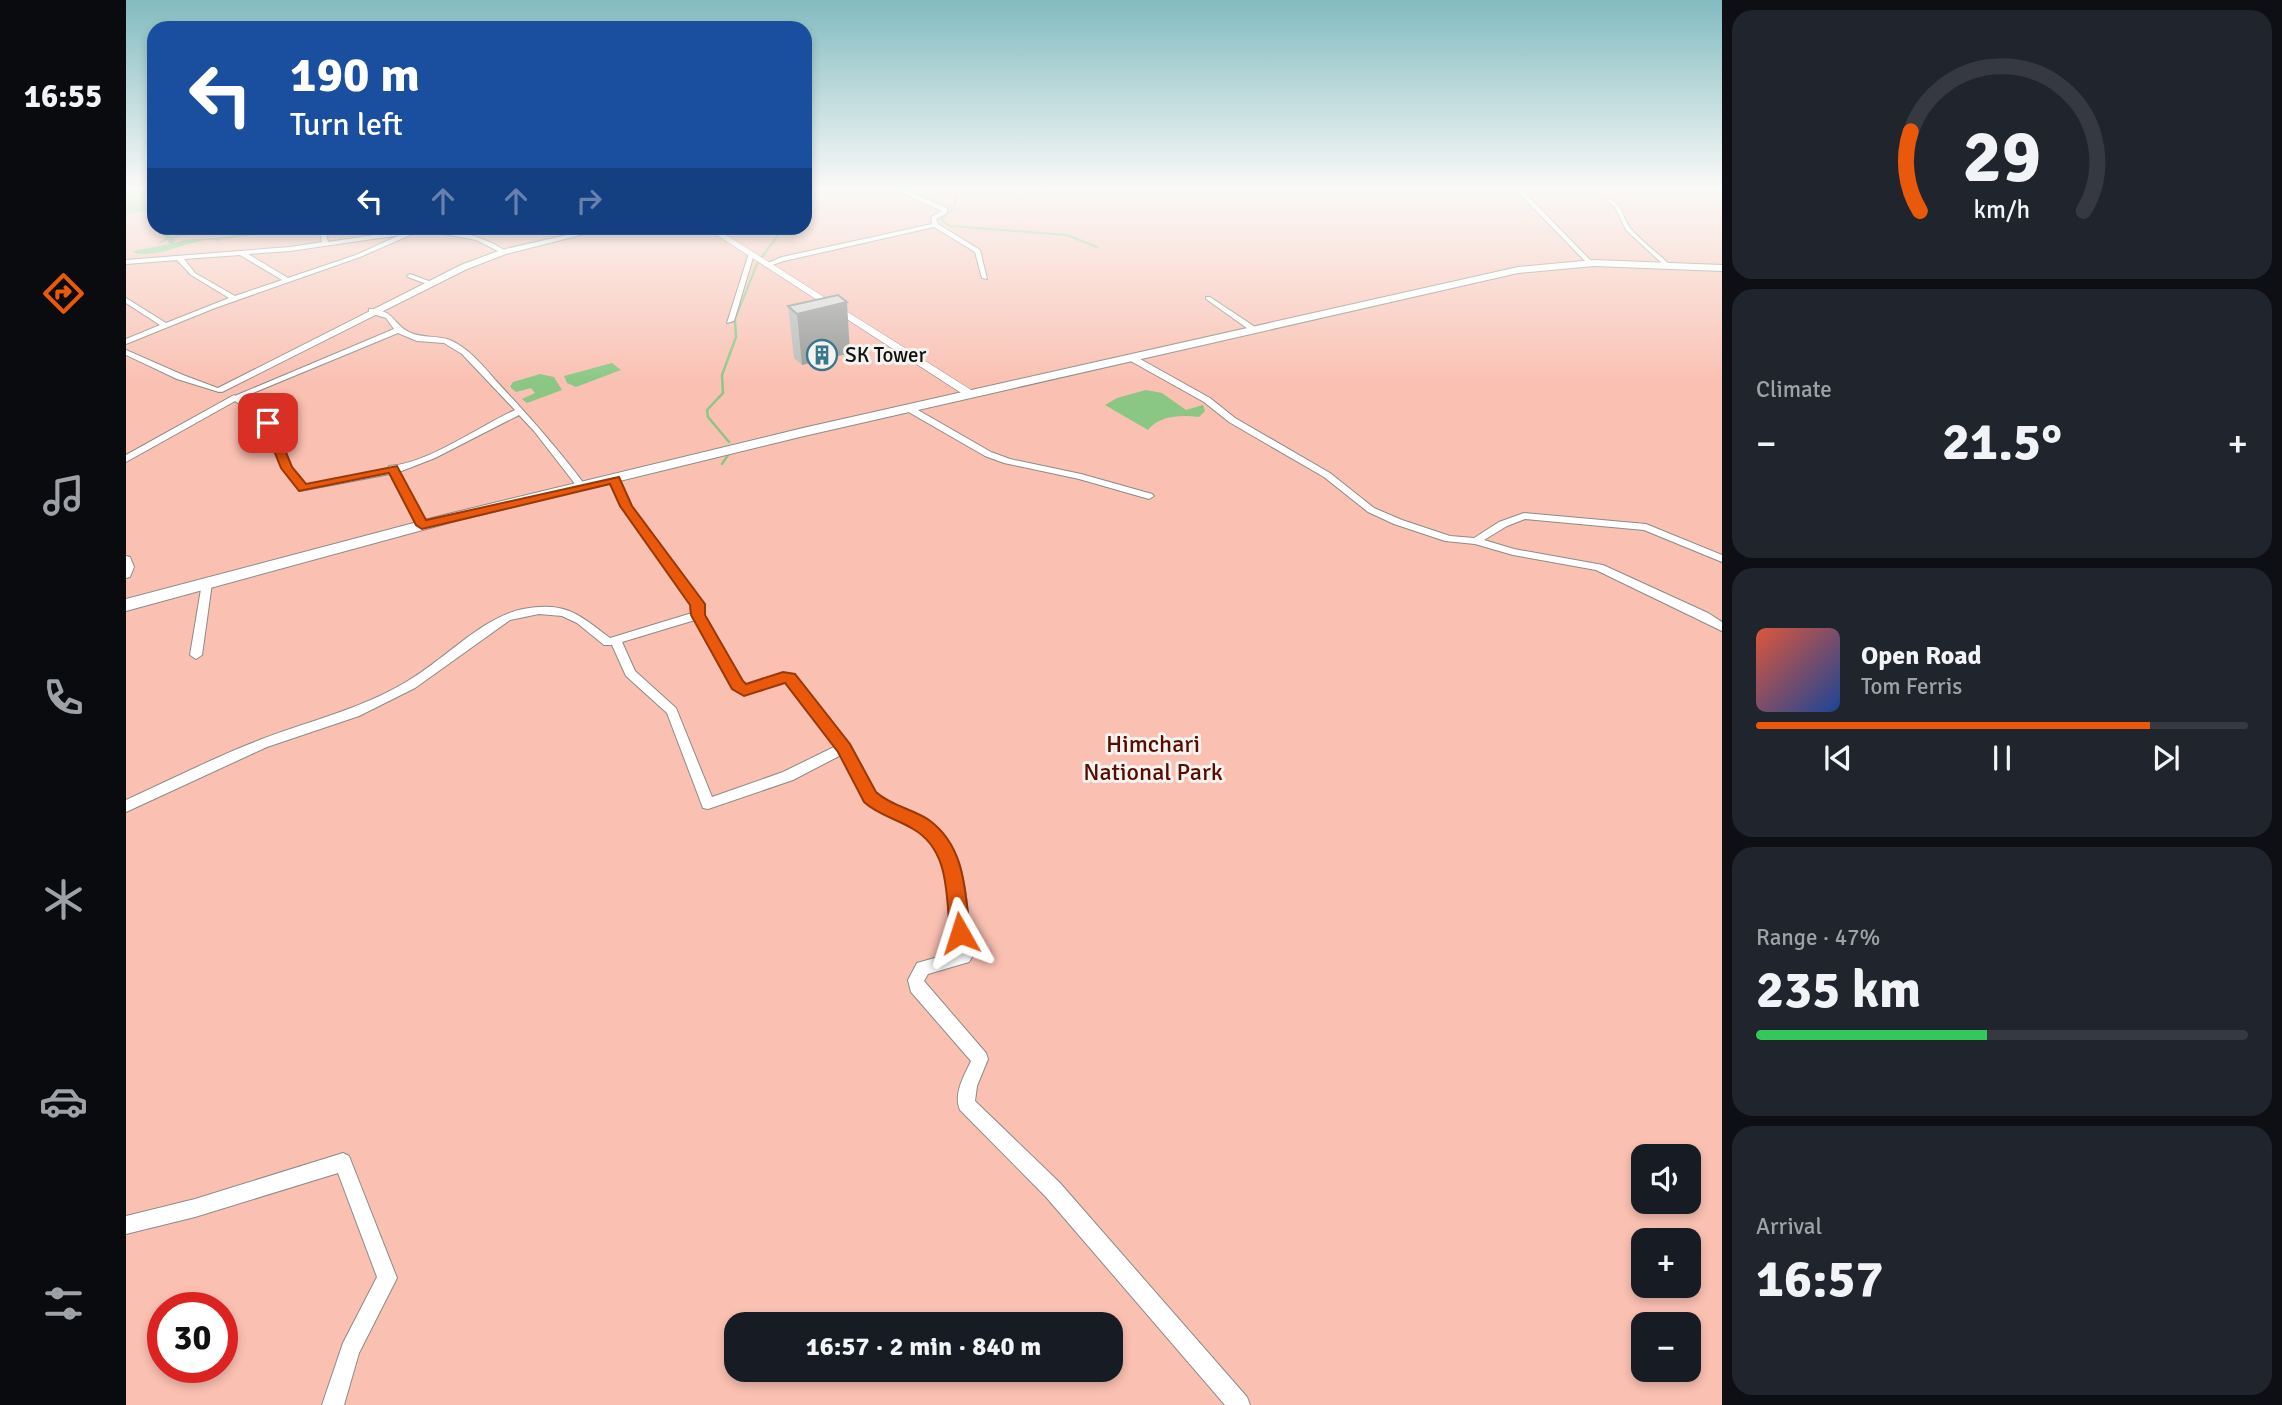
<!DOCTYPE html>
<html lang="en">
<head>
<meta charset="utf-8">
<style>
	:root { --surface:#171b24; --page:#20242c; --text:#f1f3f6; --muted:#9ea1a6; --line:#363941; --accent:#ea580c }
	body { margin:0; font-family:Signika,sans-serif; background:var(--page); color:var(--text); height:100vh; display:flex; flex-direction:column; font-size:26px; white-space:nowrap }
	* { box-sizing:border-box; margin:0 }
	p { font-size:23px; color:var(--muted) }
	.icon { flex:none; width:38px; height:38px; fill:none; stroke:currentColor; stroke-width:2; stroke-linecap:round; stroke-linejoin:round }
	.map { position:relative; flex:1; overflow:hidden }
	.details { display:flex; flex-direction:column; gap:10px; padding:10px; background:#0d0f14; width:560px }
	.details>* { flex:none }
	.top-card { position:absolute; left:21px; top:21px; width:665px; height:214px; border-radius:21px; box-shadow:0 4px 10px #0003; background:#1a4fa0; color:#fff; overflow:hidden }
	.fabs { position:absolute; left:1505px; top:1144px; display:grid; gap:14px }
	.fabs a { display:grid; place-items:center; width:70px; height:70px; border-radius:14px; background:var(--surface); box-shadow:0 4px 10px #0003; font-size:35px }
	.speed { position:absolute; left:21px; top:1292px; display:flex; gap:14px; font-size:35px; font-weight:700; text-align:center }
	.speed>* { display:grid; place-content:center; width:91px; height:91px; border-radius:50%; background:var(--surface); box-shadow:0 4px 10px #0003; line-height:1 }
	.speed .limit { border:10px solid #d22; background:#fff; color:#111 }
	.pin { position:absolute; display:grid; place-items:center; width:60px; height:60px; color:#fff; margin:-30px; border-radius:14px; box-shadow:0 4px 10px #0006 }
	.me { position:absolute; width:77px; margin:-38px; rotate:354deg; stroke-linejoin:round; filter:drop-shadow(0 0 5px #0008) }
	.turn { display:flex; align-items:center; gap:24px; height:147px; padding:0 28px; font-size:32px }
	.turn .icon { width:91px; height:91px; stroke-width:2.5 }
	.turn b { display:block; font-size:49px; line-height:60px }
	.lanes { display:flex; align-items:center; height:66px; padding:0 28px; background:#0003; justify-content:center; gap:35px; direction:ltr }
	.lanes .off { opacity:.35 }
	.big { font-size:52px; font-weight:800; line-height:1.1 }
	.details .widget { flex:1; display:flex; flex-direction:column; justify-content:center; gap:10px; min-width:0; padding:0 24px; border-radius:21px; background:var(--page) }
	.details .dial { align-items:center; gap:0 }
	.dial svg { height:182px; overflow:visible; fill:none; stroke:var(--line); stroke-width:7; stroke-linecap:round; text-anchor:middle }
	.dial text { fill:var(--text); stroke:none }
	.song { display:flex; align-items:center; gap:21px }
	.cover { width:84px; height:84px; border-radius:10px; background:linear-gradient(135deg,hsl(10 70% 55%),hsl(220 70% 35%)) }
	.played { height:7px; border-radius:4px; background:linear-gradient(90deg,var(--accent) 80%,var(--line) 80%) }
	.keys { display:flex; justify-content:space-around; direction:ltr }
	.heat { display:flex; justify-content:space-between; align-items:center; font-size:38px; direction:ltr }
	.charge { height:10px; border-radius:5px; background:linear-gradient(90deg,#34c759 47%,var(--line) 0) }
	.trip { position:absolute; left:598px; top:1312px; width:399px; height:70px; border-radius:21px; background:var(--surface); box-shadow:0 4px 10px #0003; font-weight:800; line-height:70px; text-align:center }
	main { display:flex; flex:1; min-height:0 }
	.tab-bar { display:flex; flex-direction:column; width:126px; justify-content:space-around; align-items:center; background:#090b0e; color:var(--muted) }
	.tab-bar .icon { width:49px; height:49px }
	.tab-bar .current { color:var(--accent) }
	.tab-bar b { font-size:32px; color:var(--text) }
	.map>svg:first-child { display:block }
	.green { fill:#fac0b2; fill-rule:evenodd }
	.water { fill:#8ac684 }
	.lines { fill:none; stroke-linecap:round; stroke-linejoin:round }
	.stream-far1 { stroke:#8ac684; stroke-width:2 }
	.stream { stroke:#8ac684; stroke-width:2.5 }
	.minor-casing { stroke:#8c8b88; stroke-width:2 }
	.tertiary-casing { stroke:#8c8b88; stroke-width:2 }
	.secondary-casing { stroke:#8c8b88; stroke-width:1 }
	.primary-casing { stroke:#8c8b88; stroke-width:2 }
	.minor { fill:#fff; fill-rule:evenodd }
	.tertiary { fill:#fff; fill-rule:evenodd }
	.secondary { fill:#fff; fill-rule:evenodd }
	.primary { fill:#fff; fill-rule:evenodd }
	.wall { fill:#babbb8 }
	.shaded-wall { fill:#979896 }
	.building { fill:#d8d9d6; stroke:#979896; stroke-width:2 }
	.route { fill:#ea580c; stroke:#983908; stroke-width:2 }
	.labels { text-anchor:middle; stroke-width:6; stroke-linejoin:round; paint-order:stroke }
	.far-poi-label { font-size:21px; fill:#111110; stroke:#f4f3ef; text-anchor:start }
	.park-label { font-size:24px; fill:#580b00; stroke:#f4f3ef }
</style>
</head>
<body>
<main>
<nav class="tab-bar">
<b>16:55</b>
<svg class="icon current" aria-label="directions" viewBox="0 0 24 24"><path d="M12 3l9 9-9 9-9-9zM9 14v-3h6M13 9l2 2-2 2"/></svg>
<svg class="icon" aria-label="music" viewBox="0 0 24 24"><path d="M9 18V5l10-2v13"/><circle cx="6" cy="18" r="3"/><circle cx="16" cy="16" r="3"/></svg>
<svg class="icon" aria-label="phone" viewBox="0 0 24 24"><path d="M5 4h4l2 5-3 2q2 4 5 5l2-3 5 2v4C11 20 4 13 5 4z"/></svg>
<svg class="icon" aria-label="climate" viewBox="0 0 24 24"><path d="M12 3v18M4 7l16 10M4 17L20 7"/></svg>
<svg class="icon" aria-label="car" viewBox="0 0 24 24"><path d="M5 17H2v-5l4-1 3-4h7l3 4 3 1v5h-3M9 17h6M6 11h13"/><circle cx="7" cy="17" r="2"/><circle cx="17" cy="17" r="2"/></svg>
<svg class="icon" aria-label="filters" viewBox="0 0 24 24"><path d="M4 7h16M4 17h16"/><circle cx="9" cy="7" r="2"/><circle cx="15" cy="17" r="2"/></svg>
</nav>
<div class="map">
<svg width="1596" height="1405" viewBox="0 0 1596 1405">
	<rect width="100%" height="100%" fill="#f4f3ef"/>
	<!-- green -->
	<path class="green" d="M0,188H28V228H679V188H1596V1405H0ZM1517,1157H1563V1202H1517ZM1517,1241H1563V1286H1517ZM37,1307H96V1367H37ZM611,1325H985V1370H611ZM1517,1325H1563V1370H1517Z"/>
	<!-- water -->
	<path class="water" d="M0,188H28V217L22,211L0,214Z
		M37,228H42L44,238L51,240L47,241L49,243L59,240L100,237L93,241C73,234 38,259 9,253L7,251L44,244L41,240L30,245L39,238Z
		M486,363L495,370L450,387L441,383L438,376Z
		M414,374L428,377L436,390L401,403L396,399L409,393L405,388L390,392L384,387L387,382Z
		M1020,390L1036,393L1060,410L1077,405L1079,411L1073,417C1056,415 1034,415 1022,430L979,405L991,398Z"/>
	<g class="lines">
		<!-- stream-far1 -->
		<path class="stream-far1" d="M833,188L828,207L815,220L824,226L941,235L971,247
			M96,238L146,232L150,230L148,228
			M42,239L64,233
			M608,322L631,264L657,228"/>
		<!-- stream -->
		<path class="stream" d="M603,442L582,417L581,410L597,393L596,375L610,337L609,321
			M596,464L604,452"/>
		<!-- minor casing -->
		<g class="minor-casing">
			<path id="minor" d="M766,188H774L821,208V213L810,219L812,224L854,250L861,279L856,278L849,252L808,227L658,261L640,267L637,265L656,257L806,224L805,217L816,211Z
				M918,188H926L914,194L909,193Z
				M1388,188H1394L1466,262V264H1462Z
				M1481,199C1497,202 1496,218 1505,229C1516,242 1532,253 1544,265V267H1540L1500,230L1489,207L1481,201Z
				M193,228H199L202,242L274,231L277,234C306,221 356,234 381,252L376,253L350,240L308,232L289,233L234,257L89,308L0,344V339L34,325L0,303V298L40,323L103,298L65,275L51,260L0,264V260L164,247L196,242ZM274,235L230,255L162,278L122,254L164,251ZM114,255L156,280L109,296L69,273L58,259Z
				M623,253L628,254L608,321L601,323Z
				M284,274L308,283L309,284L306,286L282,277L281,276Z
				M1080,297H1084L1132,329L1125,331L1080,299Z
				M243,309C270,310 267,325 283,332C297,339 312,335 324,340C344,349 358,367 372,383C403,416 432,449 459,485V489H453L408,431L393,415L309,458L273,472L301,525L300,527L296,528L291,525L264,474L174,491L156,468L133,416L104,398L268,329L260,318L243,313ZM272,333L291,341L318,343L336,354L389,410C352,427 301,464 263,466L262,469L250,472L179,486L165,468L146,423L139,412L115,398Z
				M0,350L57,375L97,390L93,392L51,379L0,355Z
				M1001,355H1007L1084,398L1109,418L1204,473L1248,508L1276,520L1324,536L1348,538L1373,522L1398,513L1520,524L1596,555V562L1518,530L1399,519L1381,526L1358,540L1388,549L1477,565L1582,613L1596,622V631L1470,570L1387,555L1349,544L1319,541L1268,524L1242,512L1198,477L1103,422L1078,402L1001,359Z
				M779,406H785L865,452L884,459L955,474L1026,494L1028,496L1023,499L953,479L878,463L859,456L779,410Z
				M488,477L493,480L505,506L577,604L578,615L615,682L620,686L657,673L668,675C686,698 705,720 722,743C732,758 738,783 750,795C764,809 787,812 803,822C845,850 840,913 846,957L843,962L802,974L798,981L860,1053L862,1059L851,1086L849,1101L934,1183L1121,1397L1124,1405H1099L920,1197L834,1110C827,1094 838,1076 845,1061L785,992L782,980L791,963L830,952L824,889L815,857L809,845L790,828L753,811L739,802L715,755L667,780L582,809L577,808L541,713L500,676L486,645H478L451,623L436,616L413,614L384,620L289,688L233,716L141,747L0,812V800C44,780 87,758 131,741C182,721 233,710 280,682C317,661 356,617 397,609C440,601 452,614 484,638L566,613L567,604L495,506L483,480ZM569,620L607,688L618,695L660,682L710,746L657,772L586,797L550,708L509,671L496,642Z
				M0,556L4,557L8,567L4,577L0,578Z
				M81,580L86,583L76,655L70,659L64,655L76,583Z
				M217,1153L223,1156L271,1278L233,1353L218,1405H196L217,1343L251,1277L212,1173L69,1217L0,1234V1216L69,1199Z"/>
		</g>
		<!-- tertiary casing -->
		<g class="tertiary-casing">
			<path id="tertiary" d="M471,228H482L380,254L341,269L96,392L88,390L335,265L375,250Z
				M108,395L113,398L111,400L0,462V455Z"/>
		</g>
		<!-- secondary casing -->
		<g class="secondary-casing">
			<path id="secondary" d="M580,228H589L850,393L840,396Z"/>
		</g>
		<!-- primary casing -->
		<g class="primary-casing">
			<path id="primary" d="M1468,260L1596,265V271L1468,266L1392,273L678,436L326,522L0,611V599L318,515L677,428L1392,267Z"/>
		</g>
		<!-- minor -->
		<use href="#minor" class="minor"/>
		<!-- tertiary -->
		<use href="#tertiary" class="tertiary"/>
		<!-- secondary -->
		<use href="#secondary" class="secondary"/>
		<!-- primary -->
		<use href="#primary" class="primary"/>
	</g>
	<!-- wall -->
	<path class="wall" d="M662,306L724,353L676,365L668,358Z"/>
	<!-- shaded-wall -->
	<path class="shaded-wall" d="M721,302L724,353L676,365L671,314Z"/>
	<!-- building -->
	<path class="building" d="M712,295L721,302L671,314L662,306Z"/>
	<!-- sky -->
	<linearGradient id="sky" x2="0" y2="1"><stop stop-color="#82bbc0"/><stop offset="0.49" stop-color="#fafaf8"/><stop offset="1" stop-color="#fafaf8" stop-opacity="0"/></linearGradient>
	<rect width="1596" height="385" fill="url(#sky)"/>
	<!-- route -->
	<path class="route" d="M138,421L148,423L166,467L180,484L271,466L300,520L493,477L506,506L579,604V615L617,681L620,684L657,672L669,674L724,744L750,792C765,806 787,809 803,820C840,847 839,892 844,933L841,940L834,942L827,940L824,933C820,896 824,850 787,829C771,819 752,815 738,802L712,752L659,683L618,696L606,689L565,615L564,605L494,506L484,484L296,529L290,525L263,473L173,491L155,468L137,423Z"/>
	<!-- icons -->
	<defs>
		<g id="building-ring" transform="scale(1.575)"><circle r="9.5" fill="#f4f3ef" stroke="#39778d" stroke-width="1.5"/><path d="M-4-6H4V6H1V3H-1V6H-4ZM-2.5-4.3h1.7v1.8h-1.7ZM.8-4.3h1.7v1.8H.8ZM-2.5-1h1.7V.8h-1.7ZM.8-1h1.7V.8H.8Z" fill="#39778d"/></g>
	</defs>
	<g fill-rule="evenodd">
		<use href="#building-ring" x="696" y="355"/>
	</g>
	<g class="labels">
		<!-- far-poi labels -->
		<g class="far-poi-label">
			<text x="719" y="362">SK Tower</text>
		</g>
		<!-- park labels -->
		<g class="park-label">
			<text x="1027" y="752">Himchari<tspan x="1027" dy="28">National Park</tspan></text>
		</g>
	</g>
</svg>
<div class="fabs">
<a><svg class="icon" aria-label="sound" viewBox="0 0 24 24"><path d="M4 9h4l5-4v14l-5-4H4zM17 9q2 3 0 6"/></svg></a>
<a>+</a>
<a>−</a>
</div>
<div class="speed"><div class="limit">30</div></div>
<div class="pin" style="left:142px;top:423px;background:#d93025"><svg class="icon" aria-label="arrive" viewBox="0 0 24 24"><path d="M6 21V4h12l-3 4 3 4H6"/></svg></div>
<svg class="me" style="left:834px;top:933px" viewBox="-20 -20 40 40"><path d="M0-17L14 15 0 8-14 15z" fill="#ea580c" stroke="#fff" stroke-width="4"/></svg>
<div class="trip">16:57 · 2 min · 840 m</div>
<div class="top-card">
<div class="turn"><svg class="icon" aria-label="left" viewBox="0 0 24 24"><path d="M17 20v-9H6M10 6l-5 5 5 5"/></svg><div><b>190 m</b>Turn left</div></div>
<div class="lanes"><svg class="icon" aria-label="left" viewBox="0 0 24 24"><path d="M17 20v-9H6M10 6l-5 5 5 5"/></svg><svg class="icon off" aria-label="ahead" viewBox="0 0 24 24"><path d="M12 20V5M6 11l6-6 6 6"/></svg><svg class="icon off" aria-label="ahead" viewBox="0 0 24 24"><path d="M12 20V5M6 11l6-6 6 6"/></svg><svg class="icon off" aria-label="right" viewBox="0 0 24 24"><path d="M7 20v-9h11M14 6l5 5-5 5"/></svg></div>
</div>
</div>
<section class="details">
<div class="widget dial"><svg viewBox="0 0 100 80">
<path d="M14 69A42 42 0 1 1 86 69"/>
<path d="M14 69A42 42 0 0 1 10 34" stroke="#ea580c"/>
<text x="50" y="56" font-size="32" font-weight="700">29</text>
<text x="50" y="72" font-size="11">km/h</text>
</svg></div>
<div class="widget"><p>Climate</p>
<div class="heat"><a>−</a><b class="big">21.5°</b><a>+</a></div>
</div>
<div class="widget">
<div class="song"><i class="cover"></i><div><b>Open Road</b><p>Tom Ferris</p></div></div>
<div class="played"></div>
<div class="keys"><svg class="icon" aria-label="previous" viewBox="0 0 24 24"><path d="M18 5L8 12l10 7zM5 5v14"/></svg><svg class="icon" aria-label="pause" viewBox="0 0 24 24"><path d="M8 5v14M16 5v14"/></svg><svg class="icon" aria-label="next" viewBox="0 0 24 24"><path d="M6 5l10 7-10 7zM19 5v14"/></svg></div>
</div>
<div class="widget"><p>Range · 47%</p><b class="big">235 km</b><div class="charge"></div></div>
<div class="widget"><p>Arrival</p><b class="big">16:57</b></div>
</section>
</main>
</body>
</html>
